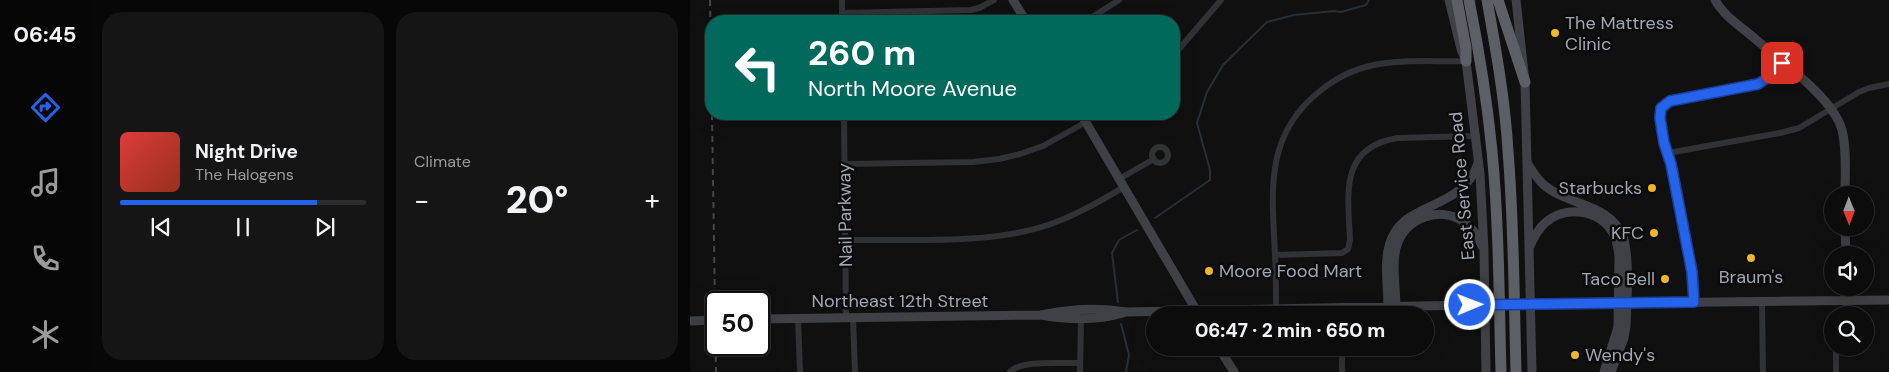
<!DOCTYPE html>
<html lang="en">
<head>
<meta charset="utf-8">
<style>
	:root { --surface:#0c0c0d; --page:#151516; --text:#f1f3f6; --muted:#9a9b9d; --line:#2c2c2e; --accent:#2563eb }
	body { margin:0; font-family:"DM Sans",sans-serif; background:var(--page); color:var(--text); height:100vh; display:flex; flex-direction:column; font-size:19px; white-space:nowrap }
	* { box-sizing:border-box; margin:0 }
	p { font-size:16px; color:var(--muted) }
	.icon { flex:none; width:28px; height:28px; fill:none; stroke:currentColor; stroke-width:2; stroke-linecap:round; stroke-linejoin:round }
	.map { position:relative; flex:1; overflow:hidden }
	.details { display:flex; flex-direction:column; gap:12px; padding:12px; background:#070707; width:600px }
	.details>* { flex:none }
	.guide { position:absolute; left:15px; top:15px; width:475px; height:105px; border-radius:20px; box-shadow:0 5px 20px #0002,0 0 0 1px var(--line); background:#00695c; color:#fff; overflow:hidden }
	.needle { width:32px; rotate:179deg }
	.fabs { position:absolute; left:1134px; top:186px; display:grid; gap:10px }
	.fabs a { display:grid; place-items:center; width:50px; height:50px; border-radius:50%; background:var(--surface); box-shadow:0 5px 20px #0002,0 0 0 1px var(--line); font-size:25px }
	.speed { position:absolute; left:15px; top:291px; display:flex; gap:10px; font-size:25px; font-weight:700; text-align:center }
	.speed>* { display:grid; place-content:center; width:65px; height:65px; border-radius:50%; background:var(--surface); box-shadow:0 5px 20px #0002,0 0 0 1px var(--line); line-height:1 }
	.speed .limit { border:2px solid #111; border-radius:8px; background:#fff; color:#111 }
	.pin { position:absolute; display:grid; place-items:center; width:42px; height:42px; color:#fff; margin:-21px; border-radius:10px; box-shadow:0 2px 8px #0006 }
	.me { position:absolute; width:55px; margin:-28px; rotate:89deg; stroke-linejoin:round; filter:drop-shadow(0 0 4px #0008) }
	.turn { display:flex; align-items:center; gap:18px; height:105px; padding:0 20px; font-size:22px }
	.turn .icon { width:65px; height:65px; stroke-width:2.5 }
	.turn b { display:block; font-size:35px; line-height:42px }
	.big { font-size:38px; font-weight:800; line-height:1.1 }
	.details .widget { flex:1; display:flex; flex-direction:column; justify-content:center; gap:8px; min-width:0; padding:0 18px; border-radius:20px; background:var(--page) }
	.song { display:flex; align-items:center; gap:15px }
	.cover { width:60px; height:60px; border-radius:8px; background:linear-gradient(135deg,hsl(0 70% 55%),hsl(10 70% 35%)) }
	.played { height:5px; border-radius:2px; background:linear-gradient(90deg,var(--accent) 80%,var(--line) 80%) }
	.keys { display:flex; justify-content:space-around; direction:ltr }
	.heat { display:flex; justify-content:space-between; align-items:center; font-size:28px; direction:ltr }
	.details .tiles { flex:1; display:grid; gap:12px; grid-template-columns:repeat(2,1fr) }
	.trip { position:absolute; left:456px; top:306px; width:288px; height:50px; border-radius:25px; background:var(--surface); box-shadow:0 5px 20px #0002,0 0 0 1px var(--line); font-weight:800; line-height:50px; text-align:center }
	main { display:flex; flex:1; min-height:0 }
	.tabs { display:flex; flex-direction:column; width:90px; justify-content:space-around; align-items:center; background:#050505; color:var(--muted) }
	.tabs .icon { width:35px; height:35px }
	.tabs .active { color:var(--accent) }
	.tabs b { font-size:22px; color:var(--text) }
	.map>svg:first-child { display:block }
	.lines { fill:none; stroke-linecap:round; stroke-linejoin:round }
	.stream { stroke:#272e35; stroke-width:2 }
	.street { stroke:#313236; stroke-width:6 }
	.secondary { stroke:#3f4146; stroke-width:9 }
	.highway { stroke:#5d5f67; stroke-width:11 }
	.rail { stroke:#44464b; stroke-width:2; stroke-dasharray:6 5; stroke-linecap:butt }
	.secondary-bridge { stroke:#3f4146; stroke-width:9 }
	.route-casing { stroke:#184099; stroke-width:12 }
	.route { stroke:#2563eb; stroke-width:9 }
	.poi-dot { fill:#f1b628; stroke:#0b0b0c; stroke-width:2 }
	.labels { text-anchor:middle; stroke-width:5; stroke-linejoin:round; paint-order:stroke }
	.poi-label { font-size:18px; fill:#a1a6b2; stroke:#0b0b0c; text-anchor:start }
	.street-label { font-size:18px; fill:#a1a6b2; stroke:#0b0b0c }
</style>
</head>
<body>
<main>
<nav class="tabs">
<b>06:45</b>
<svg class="icon active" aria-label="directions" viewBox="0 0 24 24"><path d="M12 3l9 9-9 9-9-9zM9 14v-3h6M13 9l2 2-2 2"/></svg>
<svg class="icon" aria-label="music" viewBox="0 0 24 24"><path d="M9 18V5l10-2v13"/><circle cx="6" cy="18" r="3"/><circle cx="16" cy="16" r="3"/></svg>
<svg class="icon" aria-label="phone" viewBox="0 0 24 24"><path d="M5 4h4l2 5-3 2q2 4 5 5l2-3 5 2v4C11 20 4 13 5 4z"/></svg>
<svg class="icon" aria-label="climate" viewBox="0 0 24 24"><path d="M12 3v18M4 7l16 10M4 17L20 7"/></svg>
</nav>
<section class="details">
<div class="tiles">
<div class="widget">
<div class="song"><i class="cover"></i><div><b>Night Drive</b><p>The Halogens</p></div></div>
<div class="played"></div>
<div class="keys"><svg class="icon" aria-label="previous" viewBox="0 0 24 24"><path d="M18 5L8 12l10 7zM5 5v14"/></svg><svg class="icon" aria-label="pause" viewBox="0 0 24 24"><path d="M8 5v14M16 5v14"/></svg><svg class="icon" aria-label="next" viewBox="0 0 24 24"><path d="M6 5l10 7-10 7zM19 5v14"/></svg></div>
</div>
<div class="widget"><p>Climate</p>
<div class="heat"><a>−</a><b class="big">20°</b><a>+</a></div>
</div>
</div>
</section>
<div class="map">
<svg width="1199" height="372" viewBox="0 0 1199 372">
	<rect width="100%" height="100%" fill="#101011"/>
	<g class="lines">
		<!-- stream -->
		<path class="stream" d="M465,218L520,180V170L507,123L517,92L533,65L577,22L604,15L644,11L651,12L676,5L679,0
			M428,302L422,253L429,240L447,230
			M431,324L439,355L436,372"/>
		<!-- street -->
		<path class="street" d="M152,0V21
			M152,13L281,10L289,8L304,0
			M396,21L429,0
			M484,55L531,0
			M154,114L156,317
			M462 155a8 8 0 1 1 16 0a8 8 0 1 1-16 0Z
			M978,153L1090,133L1109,128L1169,92L1179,88L1199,84
			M155,164L283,162L309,159L330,154L353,146L396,122
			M429,179L464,159
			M156,240C220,239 298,245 358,225C385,216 410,201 434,187
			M585,255L652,253L658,249L660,240C658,194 649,148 707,138L787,136
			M1072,301L1073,372
			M1004,302L1002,272L981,164L974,143L970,118L971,108L980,101L1068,84L1079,77L1092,63
			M586,309C586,291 586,273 585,255C582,192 574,135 630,91C646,78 664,69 684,65C713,59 746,62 776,61
			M1156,315V300
			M163,317L165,372
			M108,318L110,372
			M652,348V372
			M320,372C331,359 373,364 390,363
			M390,372L391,319
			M1146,372V348"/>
		<!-- secondary -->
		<path class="secondary" d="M323,0L336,21
			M759,0L771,49L776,61L790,174L794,250L796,372
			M826,0L835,82L842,372
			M1025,0C1033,15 1050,26 1063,37C1089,60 1143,97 1152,130C1157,150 1155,174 1155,195
			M391,114L509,315
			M838,164C843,172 847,179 854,185C878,206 920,203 933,237C940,257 937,303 936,326L934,338L921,372
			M1155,228L1156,255
			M840,246C844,237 848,229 855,223C875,205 909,209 923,233C927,240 928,248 929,256L928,327L914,372
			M1156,288V300
			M860,304L1199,300
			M698,307C698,288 694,264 699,246C711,199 772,213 788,163
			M706,307C706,288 701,263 707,245C716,218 750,205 774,222C783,228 788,237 792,246
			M351,315C380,309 407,307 436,312L780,305
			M69,319L351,315C379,320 406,321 433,313
			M0,321L26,320
			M529,348L544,372"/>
		<!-- highway -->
		<path class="highway" d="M767,0L776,48V61
			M779,0C789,50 797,100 802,151C809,224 809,298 811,372
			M797,0C806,50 815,100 818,151C824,224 824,298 826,372
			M808,0L835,82"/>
		<!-- rail -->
		<path class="rail" d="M20,0L21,56
			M22,114L26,372"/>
		<!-- secondary-bridge -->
		<path class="secondary-bridge" d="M780,305L860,304"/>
	</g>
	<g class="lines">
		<!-- route casing -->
		<g class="route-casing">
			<path id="route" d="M780,305L1004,302L1002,272L981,164L974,143L970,118L971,108L980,101L1068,84L1079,77L1092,63"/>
		</g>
		<!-- route -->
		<use href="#route" class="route"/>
	</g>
	<!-- markers -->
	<g class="poi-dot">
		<circle cx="865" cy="33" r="5"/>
		<circle cx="962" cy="188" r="5"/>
		<circle cx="964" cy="233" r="5"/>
		<circle cx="1061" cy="258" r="5"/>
		<circle cx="519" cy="271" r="5"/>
		<circle cx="975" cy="279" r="5"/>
		<circle cx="885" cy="355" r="5"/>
	</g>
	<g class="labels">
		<!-- poi labels -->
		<g class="poi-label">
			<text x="875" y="29">The Mattress<tspan x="875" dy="21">Clinic</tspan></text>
			<text x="952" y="194" text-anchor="end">Starbucks</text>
			<text x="954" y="239" text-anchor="end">KFC</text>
			<text x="529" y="277">Moore Food Mart</text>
			<text x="1061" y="283" text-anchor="middle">Braum's</text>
			<text x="965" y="285" text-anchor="end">Taco Bell</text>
			<text x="895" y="361">Wendy's</text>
		</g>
		<!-- street labels -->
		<g class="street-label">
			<text transform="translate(772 186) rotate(-95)" y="6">East Service Road</text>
			<text transform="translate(155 215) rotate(-91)" y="6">Nail Parkway</text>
			<text x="210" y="307">Northeast 12th Street</text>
		</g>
	</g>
</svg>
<div class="fabs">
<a><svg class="needle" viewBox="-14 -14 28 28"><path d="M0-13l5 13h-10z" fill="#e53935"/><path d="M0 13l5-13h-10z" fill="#9a9b9d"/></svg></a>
<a><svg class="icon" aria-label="sound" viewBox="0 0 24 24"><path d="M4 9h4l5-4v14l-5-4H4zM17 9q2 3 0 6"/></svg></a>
<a><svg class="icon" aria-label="search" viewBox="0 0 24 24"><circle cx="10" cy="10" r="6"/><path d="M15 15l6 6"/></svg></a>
</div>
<div class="speed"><div class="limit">50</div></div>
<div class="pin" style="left:1092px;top:63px;background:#d93025"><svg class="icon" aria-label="arrive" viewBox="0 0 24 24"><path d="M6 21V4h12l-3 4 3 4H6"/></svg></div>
<svg class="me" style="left:780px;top:305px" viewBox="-20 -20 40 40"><circle r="17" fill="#2563eb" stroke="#fff" stroke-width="3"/><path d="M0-11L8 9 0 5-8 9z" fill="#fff"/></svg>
<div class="trip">06:47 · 2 min · 650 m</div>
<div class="guide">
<div class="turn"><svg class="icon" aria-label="left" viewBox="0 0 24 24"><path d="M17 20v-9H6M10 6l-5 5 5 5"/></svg><div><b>260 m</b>North Moore Avenue</div></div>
</div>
</div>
</main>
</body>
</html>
